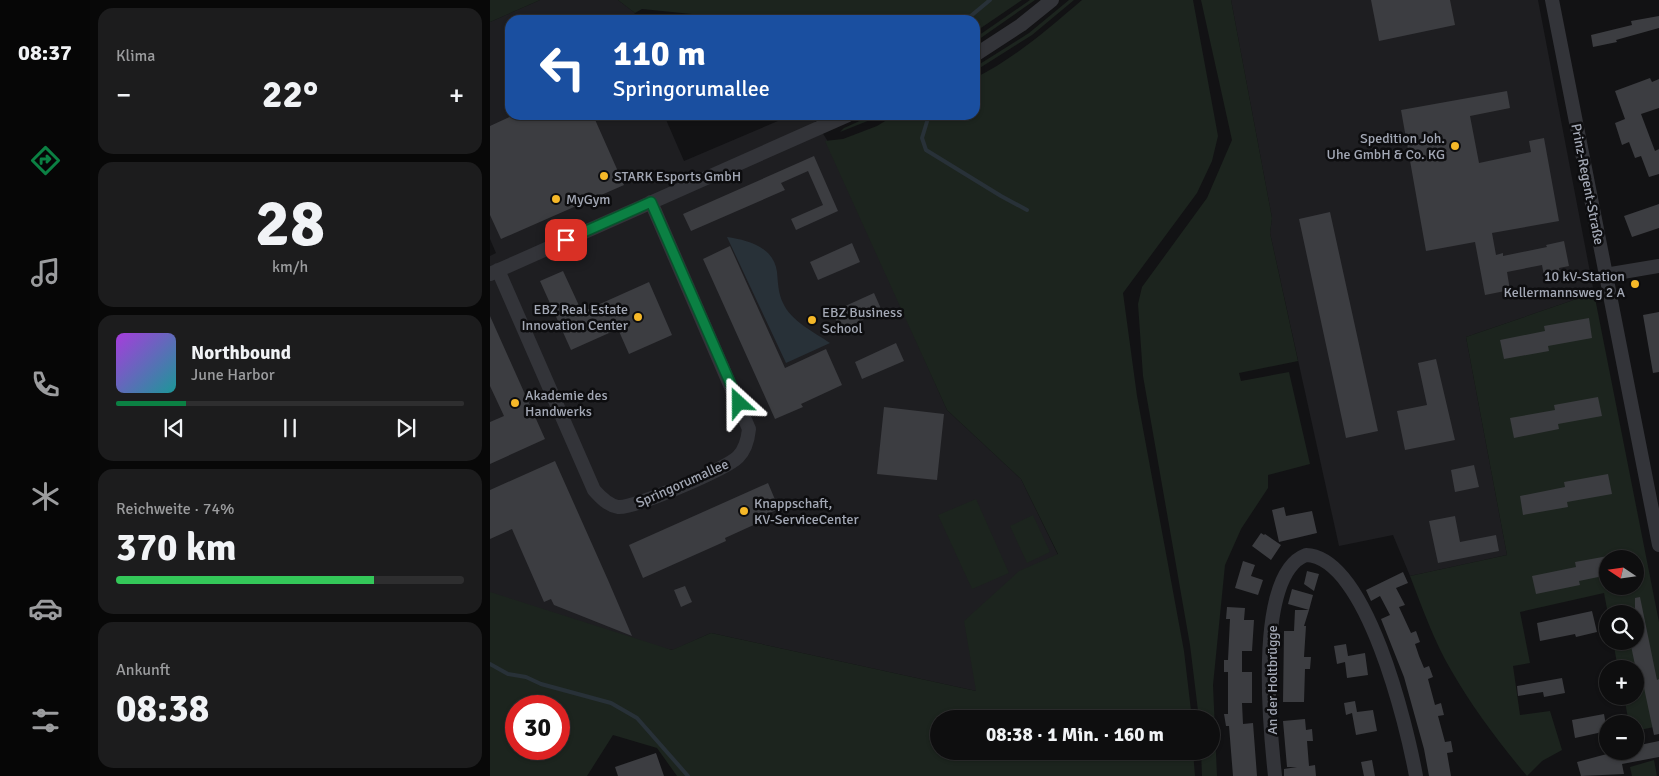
<!DOCTYPE html>
<html lang="de">
<head>
<meta charset="utf-8">
<style>
	:root { --surface:#0e0e0f; --page:#1c1c1d; --text:#f1f3f6; --muted:#9b9c9e; --line:#2e2e2f; --accent:#0b8043 }
	body { margin:0; font-family:Signika,sans-serif; background:var(--page); color:var(--text); height:100vh; display:flex; flex-direction:column; font-size:19px; white-space:nowrap }
	* { box-sizing:border-box; margin:0 }
	p { font-size:16px; color:var(--muted) }
	.icon { flex:none; width:28px; height:28px; fill:none; stroke:currentColor; stroke-width:2; stroke-linecap:round; stroke-linejoin:round }
	.map { position:relative; flex:1; overflow:hidden }
	.panel { display:flex; flex-direction:column; gap:8px; padding:8px; background:#080808; width:400px }
	.panel>* { flex:none }
	.hud { position:absolute; left:15px; top:15px; width:475px; height:105px; border-radius:15px; box-shadow:0 1px 4px #0004,0 0 0 1px var(--line); background:#1a4fa0; color:#fff; overflow:hidden }
	.needle { width:32px; rotate:283deg }
	.tools { position:absolute; left:1109px; top:550px; display:grid; gap:10px }
	.tools a { display:grid; place-items:center; width:45px; height:45px; border-radius:50%; background:var(--surface); box-shadow:0 1px 4px #0004,0 0 0 1px var(--line); font-size:25px }
	.speed { position:absolute; left:15px; top:695px; display:flex; gap:10px; font-size:25px; font-weight:700; text-align:center }
	.speed>* { display:grid; place-content:center; width:65px; height:65px; border-radius:50%; background:var(--surface); box-shadow:0 1px 4px #0004,0 0 0 1px var(--line); line-height:1 }
	.speed .limit { border:8px solid #d22; background:#fff; color:#111 }
	.pin { position:absolute; display:grid; place-items:center; width:42px; height:42px; color:#fff; margin:-21px; border-radius:10px; box-shadow:0 2px 8px #0006 }
	.me { position:absolute; width:55px; margin:-28px; rotate:336deg; stroke-linejoin:round; filter:drop-shadow(0 0 4px #0008) }
	.turn { display:flex; align-items:center; gap:18px; height:105px; padding:0 25px; font-size:22px }
	.turn .icon { width:65px; height:65px; stroke-width:2.5 }
	.turn b { display:block; font-size:35px; line-height:42px }
	.big { font-size:38px; font-weight:700; line-height:1.1 }
	.panel .tile { flex:1; display:flex; flex-direction:column; justify-content:center; gap:8px; min-width:0; padding:0 18px; border-radius:15px; background:var(--page) }
	.panel .dial { align-items:center; gap:0 }
	.dial b { font-size:65px; line-height:1 }
	.song { display:flex; align-items:center; gap:15px }
	.cover { width:60px; height:60px; border-radius:8px; background:linear-gradient(135deg,hsl(280 70% 55%),hsl(180 70% 35%)) }
	.played { height:5px; border-radius:2px; background:linear-gradient(90deg,var(--accent) 20%,var(--line) 20%) }
	.keys { display:flex; justify-content:space-around; direction:ltr }
	.heat { display:flex; justify-content:space-between; align-items:center; font-size:28px; direction:ltr }
	.charge { height:8px; border-radius:4px; background:linear-gradient(90deg,#34c759 74%,var(--line) 0) }
	.trip { position:absolute; left:440px; top:710px; width:290px; height:50px; border-radius:25px; background:var(--surface); box-shadow:0 1px 4px #0004,0 0 0 1px var(--line); font-weight:700; line-height:50px; text-align:center }
	main { display:flex; flex:1; min-height:0 }
	.menu { display:flex; flex-direction:column; width:90px; justify-content:space-around; align-items:center; background:#060606; color:var(--muted) }
	.menu .icon { width:35px; height:35px }
	.menu .current { color:var(--accent) }
	.menu b { font-size:22px; color:var(--text) }
	.map>svg:first-child { display:block }
	.built { fill:#1e1e21 }
	.green { fill:#1c241e; fill-rule:evenodd }
	.water { fill:#283138 }
	.lines { fill:none; stroke-linecap:round; stroke-linejoin:round }
	.stream { stroke:#283138; stroke-width:4 }
	.building { fill:#3c3d41 }
	.minor { stroke:#333439; stroke-width:14 }
	.route-casing { stroke:#07532c; stroke-width:12 }
	.route { stroke:#0b8043; stroke-width:9 }
	.poi-dot { fill:#f6b828; stroke:#0d0d0f; stroke-width:2 }
	.labels { text-anchor:middle; stroke-width:5; stroke-linejoin:round; paint-order:stroke }
	.poi-label { font-size:14px; fill:#a3a8b5; stroke:#0d0d0f; text-anchor:start }
	.street-label { font-size:14px; fill:#a3a8b5; stroke:#0d0d0f }
</style>
</head>
<body>
<main>
<nav class="menu">
<b>08:37</b>
<svg class="icon current" aria-label="directions" viewBox="0 0 24 24"><path d="M12 3l9 9-9 9-9-9zM9 14v-3h6M13 9l2 2-2 2"/></svg>
<svg class="icon" aria-label="music" viewBox="0 0 24 24"><path d="M9 18V5l10-2v13"/><circle cx="6" cy="18" r="3"/><circle cx="16" cy="16" r="3"/></svg>
<svg class="icon" aria-label="phone" viewBox="0 0 24 24"><path d="M5 4h4l2 5-3 2q2 4 5 5l2-3 5 2v4C11 20 4 13 5 4z"/></svg>
<svg class="icon" aria-label="climate" viewBox="0 0 24 24"><path d="M12 3v18M4 7l16 10M4 17L20 7"/></svg>
<svg class="icon" aria-label="car" viewBox="0 0 24 24"><path d="M5 17H2v-5l4-1 3-4h7l3 4 3 1v5h-3M9 17h6M6 11h13"/><circle cx="7" cy="17" r="2"/><circle cx="17" cy="17" r="2"/></svg>
<svg class="icon" aria-label="filters" viewBox="0 0 24 24"><path d="M4 7h16M4 17h16"/><circle cx="9" cy="7" r="2"/><circle cx="15" cy="17" r="2"/></svg>
</nav>
<section class="panel">
<div class="tile"><p>Klima</p>
<div class="heat"><a>−</a><b class="big">22°</b><a>+</a></div>
</div>
<div class="tile dial"><b>28</b><p>km/h</p></div>
<div class="tile">
<div class="song"><i class="cover"></i><div><b>Northbound</b><p>June Harbor</p></div></div>
<div class="played"></div>
<div class="keys"><svg class="icon" aria-label="previous" viewBox="0 0 24 24"><path d="M18 5L8 12l10 7zM5 5v14"/></svg><svg class="icon" aria-label="pause" viewBox="0 0 24 24"><path d="M8 5v14M16 5v14"/></svg><svg class="icon" aria-label="next" viewBox="0 0 24 24"><path d="M6 5l10 7-10 7zM19 5v14"/></svg></div>
</div>
<div class="tile"><p>Reichweite · 74%</p><b class="big">370 km</b><div class="charge"></div></div>
<div class="tile"><p>Ankunft</p><b class="big">08:38</b></div>
</section>
<div class="map">
<svg width="1169" height="776" viewBox="0 0 1169 776">
	<rect width="100%" height="100%" fill="#121214"/>
	<!-- built -->
	<path class="built" d="M50,0H128L145,13L139,20H20V115H174L194,161L302,115H321L337,140L457,410L531,479L568,555L486,691L221,633L183,650L0,616V256L6,253L0,239V22Z
		M741,0H1048L1104,293L976,337L1017,555L920,576L903,535L849,546L780,233L782,218Z"/>
	<!-- green -->
	<path class="green" d="M0,0H50L0,22Z
		M128,0H532L485,32V20H261L152,9L145,13Z
		M540,0H545L485,42V38Z
		M579,0H584L542,35L485,71V67L539,33Z
		M592,0H703L728,136L722,161L707,193L633,293L647,396L694,651L702,719H449V751H703L705,776H187L167,748L123,735L97,776H0V592L182,650L221,633L486,691L474,621L529,571L568,554L531,479L457,410L335,141L353,139L387,126L405,115H485V78C525,58 558,29 592,0ZM26,706H69V749H26Z
		M711,0H741L782,218L780,233L808,361L749,373L751,381L799,372L820,464L778,475V488L751,529L735,565L723,685L727,776H712L711,751H721V719H709L700,645L653,376L648,304L652,287L717,198L742,140Z
		M383,115L385,118L350,132L354,128Z
		M1104,293L1169,622V726L1145,731V724H1139L1134,696H1145V669H1128L1123,641H1145V614H1118L1114,593L1030,612L1040,663L1023,666L1030,715L1060,711L1072,750L1052,761L1037,776C1009,743 983,708 961,670C944,641 932,607 920,576L1017,555L976,337ZM1118,559H1145V586H1118Z
		M486,499L519,573L482,589L448,515Z
		M543,515L560,552L537,563L520,526Z
		M1164,760L1167,776H1142L1140,767Z"/>
	<!-- water -->
	<path class="water" d="M237,237C258,240 284,247 287,272C288,282 288,293 293,303C301,321 324,332 340,343L296,363Z"/>
	<g class="lines">
		<!-- stream -->
		<path class="stream" d="M476,20L500,0
			M439,115L432,138L436,150L511,196L537,210
			M0,664L18,674L36,677L51,684L121,703L147,718L198,776"/>
	</g>
	<!-- building -->
	<path class="building" d="M881,0H960L965,25L889,41Z
		M1169,16V28L1126,40L1127,42L1103,47L1101,35L1142,25L1141,21Z
		M1160,78L1162,82L1169,79V108L1151,114L1165,151L1169,149V174L1159,177L1151,156L1145,158L1139,142L1132,145L1125,123L1135,119L1125,91Z
		M1017,91L1020,108L980,116L989,163L1041,152L1039,141L1054,138L1069,221L1002,233L1006,255L1013,253V256L1057,247L1056,245L1074,241L1079,266L1069,268L1070,273L1054,276L1052,265L1017,272L1020,290L995,295L985,242L936,251L911,110Z
		M24,115H91L93,120L103,115L134,185L11,239L0,215V126Z
		M324,156L348,211L306,230L301,219L333,205L318,171L291,183L295,190L201,231L193,214Z
		M1169,204V228L1142,237L1134,216Z
		M840,212L888,431L856,438L809,219Z
		M362,243L370,262L328,280L320,262Z
		M240,246L295,368L336,349L352,385L311,404L313,407L285,419L213,259Z
		M73,271L92,312L159,282L182,335L139,354L128,329L81,350L50,281Z
		M384,293L392,311L351,330L342,312Z
		M1169,312V372L1163,373L1153,315Z
		M0,316L55,439L0,464V422L14,416L0,386Z
		M1099,318L1102,338L1058,346L1059,351L1014,359L1010,340L1055,331L1054,326Z
		M406,343L414,361L372,379L365,362Z
		M946,359L965,440L915,450L907,411L937,405L928,363Z
		M1108,397L1112,416L1068,424L1069,429L1024,438L1020,418L1065,410L1064,405Z
		M394,407L454,414L447,480L387,474Z
		M65,461L118,580L142,636L64,605L61,599L54,602L22,529L0,539V490Z
		M984,465L989,487L965,492L961,470Z
		M1118,474L1122,494L1077,502L1078,507L1033,515L1030,496L1075,487L1074,482Z
		M278,483L289,509L277,514L279,518L235,538L236,541L153,578L139,545Z
		M794,507L796,516L822,511L827,533L789,542L782,510Z
		M965,516L970,542L1006,535L1009,551L948,563L939,521Z
		M771,533L774,535L775,534L791,545L781,560L762,546Z
		M1118,556V575L1089,581L1090,585L1046,594L1042,576L1086,567L1085,562Z
		M753,561L765,565L761,576L773,580L768,595L745,588Z
		M817,571L829,574L824,591L814,584Z
		M913,572L918,583L906,588L915,605L909,607L921,633L926,631L930,642L925,644L929,656L934,668L939,666L943,677L938,679L945,705L951,703L954,715L948,716L955,742L961,741L963,752L957,753L961,776H939L934,749L914,677L891,619L900,615L890,596L881,601L876,590Z
		M195,586L202,602L191,607L184,590Z
		M802,589L823,595L819,610L798,604Z
		M1150,597L1167,680L1169,679V734L1164,735L1153,683L1149,684L1140,641H1145V598Z
		M737,607L755,608L754,620H764L762,651H752V672H762V703H752L753,724L763,723L767,776H743L739,726H736L734,714H738V672H734V660H738L740,619H736Z
		M805,610H819L814,626H816L814,657H821L820,669H815L814,702H793L794,631H804Z
		M1102,611L1107,632L1086,637L1085,634L1050,641L1047,623Z
		M856,644L858,656L875,653L878,675L857,678L855,662L847,664L844,646Z
		M1072,678L1075,693L1054,697L1053,692L1028,696L1027,686Z
		M865,701L867,712L883,710L887,731L866,735L862,713L856,715L854,703Z
		M1114,714L1117,731L1085,738L1082,720Z
		M815,719L816,730L822,729L823,741H817L819,766L825,765L826,776H794V769L807,767H797L793,721Z
		M1169,741V757L1132,764L1134,774L1091,776L1087,762L1128,751H1145V746Z
		M166,753L174,776H128L125,767Z
		M882,760L885,776H874L871,762Z"/>
	<g class="lines">
		<!-- minor -->
		<path class="minor" d="M1062,0L1169,545
			M485,55L531,25L562,0
			M8,270L104,490C111,498 118,505 128,507C143,509 236,469 248,457C255,450 258,439 259,429L161,202
			M0,274L358,115
			M1115,275L1169,266
			M785,776C780,730 764,574 816,555C877,557 917,727 926,776"/>
	</g>
	<g class="lines">
		<!-- route casing -->
		<g class="route-casing">
			<path id="route" d="M76,240L161,202L249,403"/>
		</g>
		<!-- route -->
		<use href="#route" class="route"/>
	</g>
	<!-- markers -->
	<g class="poi-dot">
		<circle cx="965" cy="146" r="5"/>
		<circle cx="114" cy="176" r="5"/>
		<circle cx="66" cy="199" r="5"/>
		<circle cx="1145" cy="284" r="5"/>
		<circle cx="148" cy="317" r="5"/>
		<circle cx="322" cy="320" r="5"/>
		<circle cx="25" cy="403" r="5"/>
		<circle cx="254" cy="511" r="5"/>
	</g>
	<g class="labels">
		<!-- poi labels -->
		<g class="poi-label">
			<text x="955" y="143" text-anchor="end">Spedition Joh.<tspan x="955" dy="16">Uhe GmbH &amp; Co. KG</tspan></text>
			<text x="124" y="181">STARK Esports GmbH</text>
			<text x="76" y="204">MyGym</text>
			<text x="1135" y="281" text-anchor="end">10 kV-Station<tspan x="1135" dy="16">Kellermannsweg 2 A</tspan></text>
			<text x="138" y="314" text-anchor="end">EBZ Real Estate<tspan x="138" dy="16">Innovation Center</tspan></text>
			<text x="332" y="317">EBZ Business<tspan x="332" dy="16">School</tspan></text>
			<text x="35" y="400">Akademie des<tspan x="35" dy="16">Handwerks</tspan></text>
			<text x="264" y="508">Knappschaft,<tspan x="264" dy="16">KV-ServiceCenter</tspan></text>
		</g>
		<!-- street labels -->
		<g class="street-label">
			<text transform="translate(1098 184) rotate(79)" y="5">Prinz-Regent-Straße</text>
			<text transform="translate(192 483) rotate(-24)" y="5">Springorumallee</text>
			<text transform="translate(782 680) rotate(-90)" y="5">An der Holtbrügge</text>
		</g>
	</g>
</svg>
<div class="tools">
<a><svg class="needle" viewBox="-14 -14 28 28"><path d="M0-13l5 13h-10z" fill="#e53935"/><path d="M0 13l5-13h-10z" fill="#9b9c9e"/></svg></a>
<a><svg class="icon" aria-label="search" viewBox="0 0 24 24"><circle cx="10" cy="10" r="6"/><path d="M15 15l6 6"/></svg></a>
<a>+</a>
<a>−</a>
</div>
<div class="speed"><div class="limit">30</div></div>
<div class="pin" style="left:76px;top:240px;background:#d93025"><svg class="icon" aria-label="arrive" viewBox="0 0 24 24"><path d="M6 21V4h12l-3 4 3 4H6"/></svg></div>
<svg class="me" style="left:249px;top:403px" viewBox="-20 -20 40 40"><path d="M0-17L14 15 0 8-14 15z" fill="#0b8043" stroke="#fff" stroke-width="4"/></svg>
<div class="trip">08:38 · 1 Min. · 160 m</div>
<div class="hud">
<div class="turn"><svg class="icon" aria-label="left" viewBox="0 0 24 24"><path d="M17 20v-9H6M10 6l-5 5 5 5"/></svg><div><b>110 m</b>Springorumallee</div></div>
</div>
</div>
</main>
</body>
</html>
